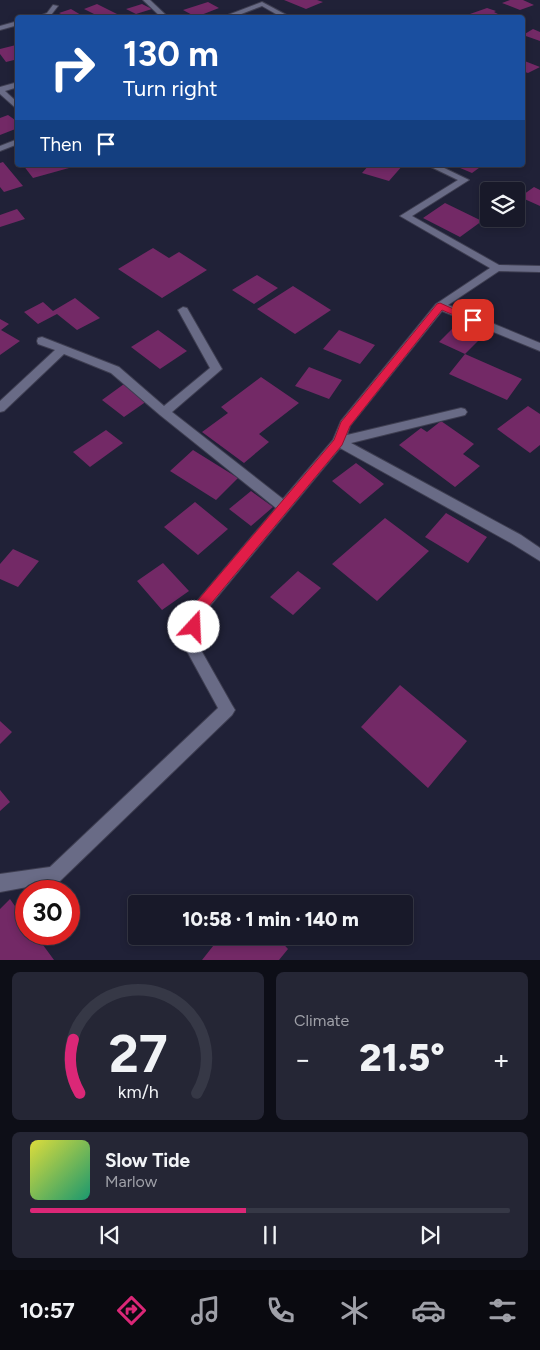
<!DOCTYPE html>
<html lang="en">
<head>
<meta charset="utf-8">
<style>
	:root { --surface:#181929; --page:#252635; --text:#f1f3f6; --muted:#9fa0a8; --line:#363846; --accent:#db2777 }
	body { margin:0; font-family:Figtree,sans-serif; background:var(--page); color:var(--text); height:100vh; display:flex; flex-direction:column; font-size:19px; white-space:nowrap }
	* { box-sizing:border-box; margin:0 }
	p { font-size:16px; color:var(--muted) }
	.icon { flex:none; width:28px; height:28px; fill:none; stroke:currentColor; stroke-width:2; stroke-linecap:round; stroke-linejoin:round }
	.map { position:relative; height:960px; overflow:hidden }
	.panel { display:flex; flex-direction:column; gap:12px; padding:12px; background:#0d0e17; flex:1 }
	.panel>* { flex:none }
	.top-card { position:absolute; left:15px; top:15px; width:510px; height:152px; border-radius:5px; box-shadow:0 2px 8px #0003,0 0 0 1px var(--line); background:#1a4fa0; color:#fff; overflow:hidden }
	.fabs { position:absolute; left:480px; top:182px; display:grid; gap:10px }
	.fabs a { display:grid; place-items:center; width:45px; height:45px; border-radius:5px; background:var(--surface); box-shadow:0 2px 8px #0003,0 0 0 1px var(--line); font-size:25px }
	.speed { position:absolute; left:15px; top:880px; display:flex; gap:10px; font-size:25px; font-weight:700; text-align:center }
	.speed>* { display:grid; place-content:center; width:65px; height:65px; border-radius:50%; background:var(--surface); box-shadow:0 2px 8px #0003,0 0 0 1px var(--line); line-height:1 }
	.speed .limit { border:8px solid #d22; background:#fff; color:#111 }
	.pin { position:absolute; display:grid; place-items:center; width:42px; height:42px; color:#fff; margin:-21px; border-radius:10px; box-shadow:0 2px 8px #0006 }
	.me { position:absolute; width:55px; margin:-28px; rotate:20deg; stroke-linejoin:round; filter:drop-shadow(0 0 4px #0008) }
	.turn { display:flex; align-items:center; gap:18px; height:105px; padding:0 25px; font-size:22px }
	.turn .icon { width:65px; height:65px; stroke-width:2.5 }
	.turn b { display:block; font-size:35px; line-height:42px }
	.then { display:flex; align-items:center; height:48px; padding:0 25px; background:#0003; gap:10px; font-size:19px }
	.big { font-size:38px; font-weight:800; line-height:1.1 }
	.panel .tile { flex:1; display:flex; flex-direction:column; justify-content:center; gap:8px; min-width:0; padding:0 18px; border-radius:8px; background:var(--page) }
	.panel .dial { align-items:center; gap:0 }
	.dial svg { height:130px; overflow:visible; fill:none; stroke:var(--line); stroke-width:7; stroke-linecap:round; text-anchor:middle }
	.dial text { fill:var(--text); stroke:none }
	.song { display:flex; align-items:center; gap:15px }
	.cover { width:60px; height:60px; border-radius:8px; background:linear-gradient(135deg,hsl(60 70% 55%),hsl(160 70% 35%)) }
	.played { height:5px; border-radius:2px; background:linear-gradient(90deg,var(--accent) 45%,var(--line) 45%) }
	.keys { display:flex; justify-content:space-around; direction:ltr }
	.heat { display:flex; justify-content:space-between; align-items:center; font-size:28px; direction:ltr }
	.panel .tiles { flex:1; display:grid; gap:12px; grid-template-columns:1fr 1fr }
	.tile:last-child { grid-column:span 2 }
	.trip { position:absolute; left:128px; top:895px; width:285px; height:50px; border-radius:5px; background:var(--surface); box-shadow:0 2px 8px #0003,0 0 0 1px var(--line); font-weight:800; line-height:50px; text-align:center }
	.menu { display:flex; height:80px; justify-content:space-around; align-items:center; background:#0a0a10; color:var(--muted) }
	.menu .icon { width:35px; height:35px }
	.menu .active { color:var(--accent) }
	.menu b { font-size:22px; color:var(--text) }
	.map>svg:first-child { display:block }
	.building { fill:#732966 }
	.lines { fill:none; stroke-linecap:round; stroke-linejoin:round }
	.street-casing { stroke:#3e3e51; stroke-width:2 }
	.street { fill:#696b86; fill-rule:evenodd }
	.route { fill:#e11d48; stroke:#92132f }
</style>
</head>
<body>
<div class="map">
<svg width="540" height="960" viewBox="0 0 540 960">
	<rect width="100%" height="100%" fill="#202137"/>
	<!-- building -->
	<path class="building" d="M284,0H317L323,2L306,9Z
		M510,0H523L534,5L520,10L502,3Z
		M208,2L219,8L196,17L183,10Z
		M97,4L125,18H102L84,9Z
		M142,4L152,9L136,14L126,9Z
		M487,8L496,11L494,12L506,18H478L470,14Z
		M71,9L86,18H57L63,15L59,13Z
		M533,29L540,32V41L523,35Z
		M16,45L18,48V59L6,62L0,54V49Z
		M522,60L540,67L528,73L522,71Z
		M8,115L18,122V128L0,135V118Z
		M3,162L23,186L4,192L0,187V163Z
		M23,165H47L50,168L66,165L69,168L33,178Z
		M369,165H403L389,181L362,173Z
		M453,165H483L472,173Z
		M534,187L540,190V206L520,197Z
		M445,203L482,221L460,237L423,218Z
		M17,209L25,219L0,227V215Z
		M153,248L169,258L179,252L207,270L162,298L118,269Z
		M257,275L278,288L254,304L232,290Z
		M293,286L331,310L295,334L257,309Z
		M75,298L100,318L77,330L57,314L38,324L24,312L43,302L53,311Z
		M0,319L9,324L1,330L20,341L0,355Z
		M456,325L482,337L465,354L439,342Z
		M158,330L187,351L160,369L131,347Z
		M339,330L375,345L360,364L323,349Z
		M465,354L522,379L507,400L449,374Z
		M309,367L342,380L329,399L295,386Z
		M261,377L299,403L259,434L269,442L244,463L202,432L228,413L221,407Z
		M124,384L147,401L124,417L102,400Z
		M528,406L540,414V445L530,453L497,429Z
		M441,421L474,444L463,454L480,466L455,487L399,445L421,428L427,432Z
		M106,430L123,443L90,467L73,452Z
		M193,450L238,478L216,500L170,471Z
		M356,463L384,484L360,504L332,481Z
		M251,491L273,507L251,526L229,509Z
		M195,502L228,529L198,555L164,527Z
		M446,513L487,537L468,563L425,537Z
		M385,518L429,551L377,601L332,564Z
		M13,549L39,561L18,587L0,579V564Z
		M163,563L189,591L162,610L137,581Z
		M298,571L321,588L293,615L270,597Z
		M400,685L467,741L428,788L361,727Z
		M0,721L12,732L0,744Z
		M0,790L10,802L0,811Z
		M10,899L26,922V934H35L54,960H0V909Z
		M221,936H276L288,949L279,960H202Z"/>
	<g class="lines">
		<!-- street casing -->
		<g class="street-casing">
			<path id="street" d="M143,0H150L169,18H162Z
				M262,2L292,18H283L262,6L231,18H220Z
				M53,5L58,6L51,15L35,18L47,13Z
				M18,21V25L0,30V26Z
				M18,82V87L5,91L18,103V110L0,94V87Z
				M18,139V144L0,151V146Z
				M427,165H438L469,180L412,216L499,265L540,266V272L499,271L448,305L540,343V351L442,311L350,426L347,435L461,408L465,409L467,412L465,415L461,416L351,443L521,535L540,548V561L511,543L340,448L204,613L197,643L232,705L235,710L232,715L60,881L0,892V874L50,867L218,708L183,644L193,606L276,508L160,415L111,373L64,354L4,411L0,412V401L55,350L38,344L37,341L38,338L42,337L119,367L164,406L210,368L178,310L183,307L187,308L222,369L172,412L283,499L333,440L341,421L436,304L490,268L400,216L458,180Z"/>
		</g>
		<!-- street -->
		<use href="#street" class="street"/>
	</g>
	<!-- route -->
	<path class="route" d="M440,303L478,320L473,323L470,322L442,310L350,426L342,445L204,612L199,631L194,633L190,631L188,627L193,606L334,440L341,422L437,304Z"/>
</svg>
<div class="fabs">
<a><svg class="icon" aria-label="layers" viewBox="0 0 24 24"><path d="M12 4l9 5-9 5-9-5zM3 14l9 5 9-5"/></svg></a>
</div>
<div class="speed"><div class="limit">30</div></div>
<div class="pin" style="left:473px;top:320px;background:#d93025"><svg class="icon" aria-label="arrive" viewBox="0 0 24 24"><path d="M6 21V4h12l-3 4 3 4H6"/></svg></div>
<svg class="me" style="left:194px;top:627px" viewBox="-20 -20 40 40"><circle r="19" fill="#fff"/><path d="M0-13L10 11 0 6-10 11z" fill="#e11d48"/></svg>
<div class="trip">10:58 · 1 min · 140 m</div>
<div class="top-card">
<div class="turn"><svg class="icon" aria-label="right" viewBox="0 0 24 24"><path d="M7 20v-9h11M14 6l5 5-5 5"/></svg><div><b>130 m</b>Turn right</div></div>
<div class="then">Then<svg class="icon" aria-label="arrive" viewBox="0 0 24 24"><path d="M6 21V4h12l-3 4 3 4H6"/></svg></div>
</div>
</div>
<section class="panel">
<div class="tiles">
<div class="tile dial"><svg viewBox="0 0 100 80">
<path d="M14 69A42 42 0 1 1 86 69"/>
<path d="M14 69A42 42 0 0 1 10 36" stroke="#db2777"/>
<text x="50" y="56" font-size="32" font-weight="700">27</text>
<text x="50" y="72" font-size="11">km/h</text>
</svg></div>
<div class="tile"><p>Climate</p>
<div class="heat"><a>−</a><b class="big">21.5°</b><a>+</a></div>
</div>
<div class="tile">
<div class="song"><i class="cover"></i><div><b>Slow Tide</b><p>Marlow</p></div></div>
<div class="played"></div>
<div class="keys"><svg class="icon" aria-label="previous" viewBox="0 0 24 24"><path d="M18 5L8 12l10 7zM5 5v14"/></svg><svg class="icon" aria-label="pause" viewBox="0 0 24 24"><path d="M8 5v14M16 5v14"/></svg><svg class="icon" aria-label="next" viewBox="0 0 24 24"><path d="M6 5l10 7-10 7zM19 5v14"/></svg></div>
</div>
</div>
</section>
<nav class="menu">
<b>10:57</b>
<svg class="icon active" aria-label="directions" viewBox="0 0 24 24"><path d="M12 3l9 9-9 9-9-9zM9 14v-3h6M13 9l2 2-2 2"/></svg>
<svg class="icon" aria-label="music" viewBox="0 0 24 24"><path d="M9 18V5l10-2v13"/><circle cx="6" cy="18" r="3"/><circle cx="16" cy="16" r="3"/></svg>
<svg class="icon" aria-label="phone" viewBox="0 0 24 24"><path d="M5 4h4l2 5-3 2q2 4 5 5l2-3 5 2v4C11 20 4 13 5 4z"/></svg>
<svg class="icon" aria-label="climate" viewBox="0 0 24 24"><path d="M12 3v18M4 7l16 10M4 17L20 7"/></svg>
<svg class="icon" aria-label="car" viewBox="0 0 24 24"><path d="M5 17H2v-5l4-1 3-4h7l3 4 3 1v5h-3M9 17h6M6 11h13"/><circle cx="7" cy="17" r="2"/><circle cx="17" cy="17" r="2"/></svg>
<svg class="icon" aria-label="filters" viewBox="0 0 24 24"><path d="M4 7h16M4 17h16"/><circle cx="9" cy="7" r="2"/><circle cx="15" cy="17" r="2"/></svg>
</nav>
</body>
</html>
